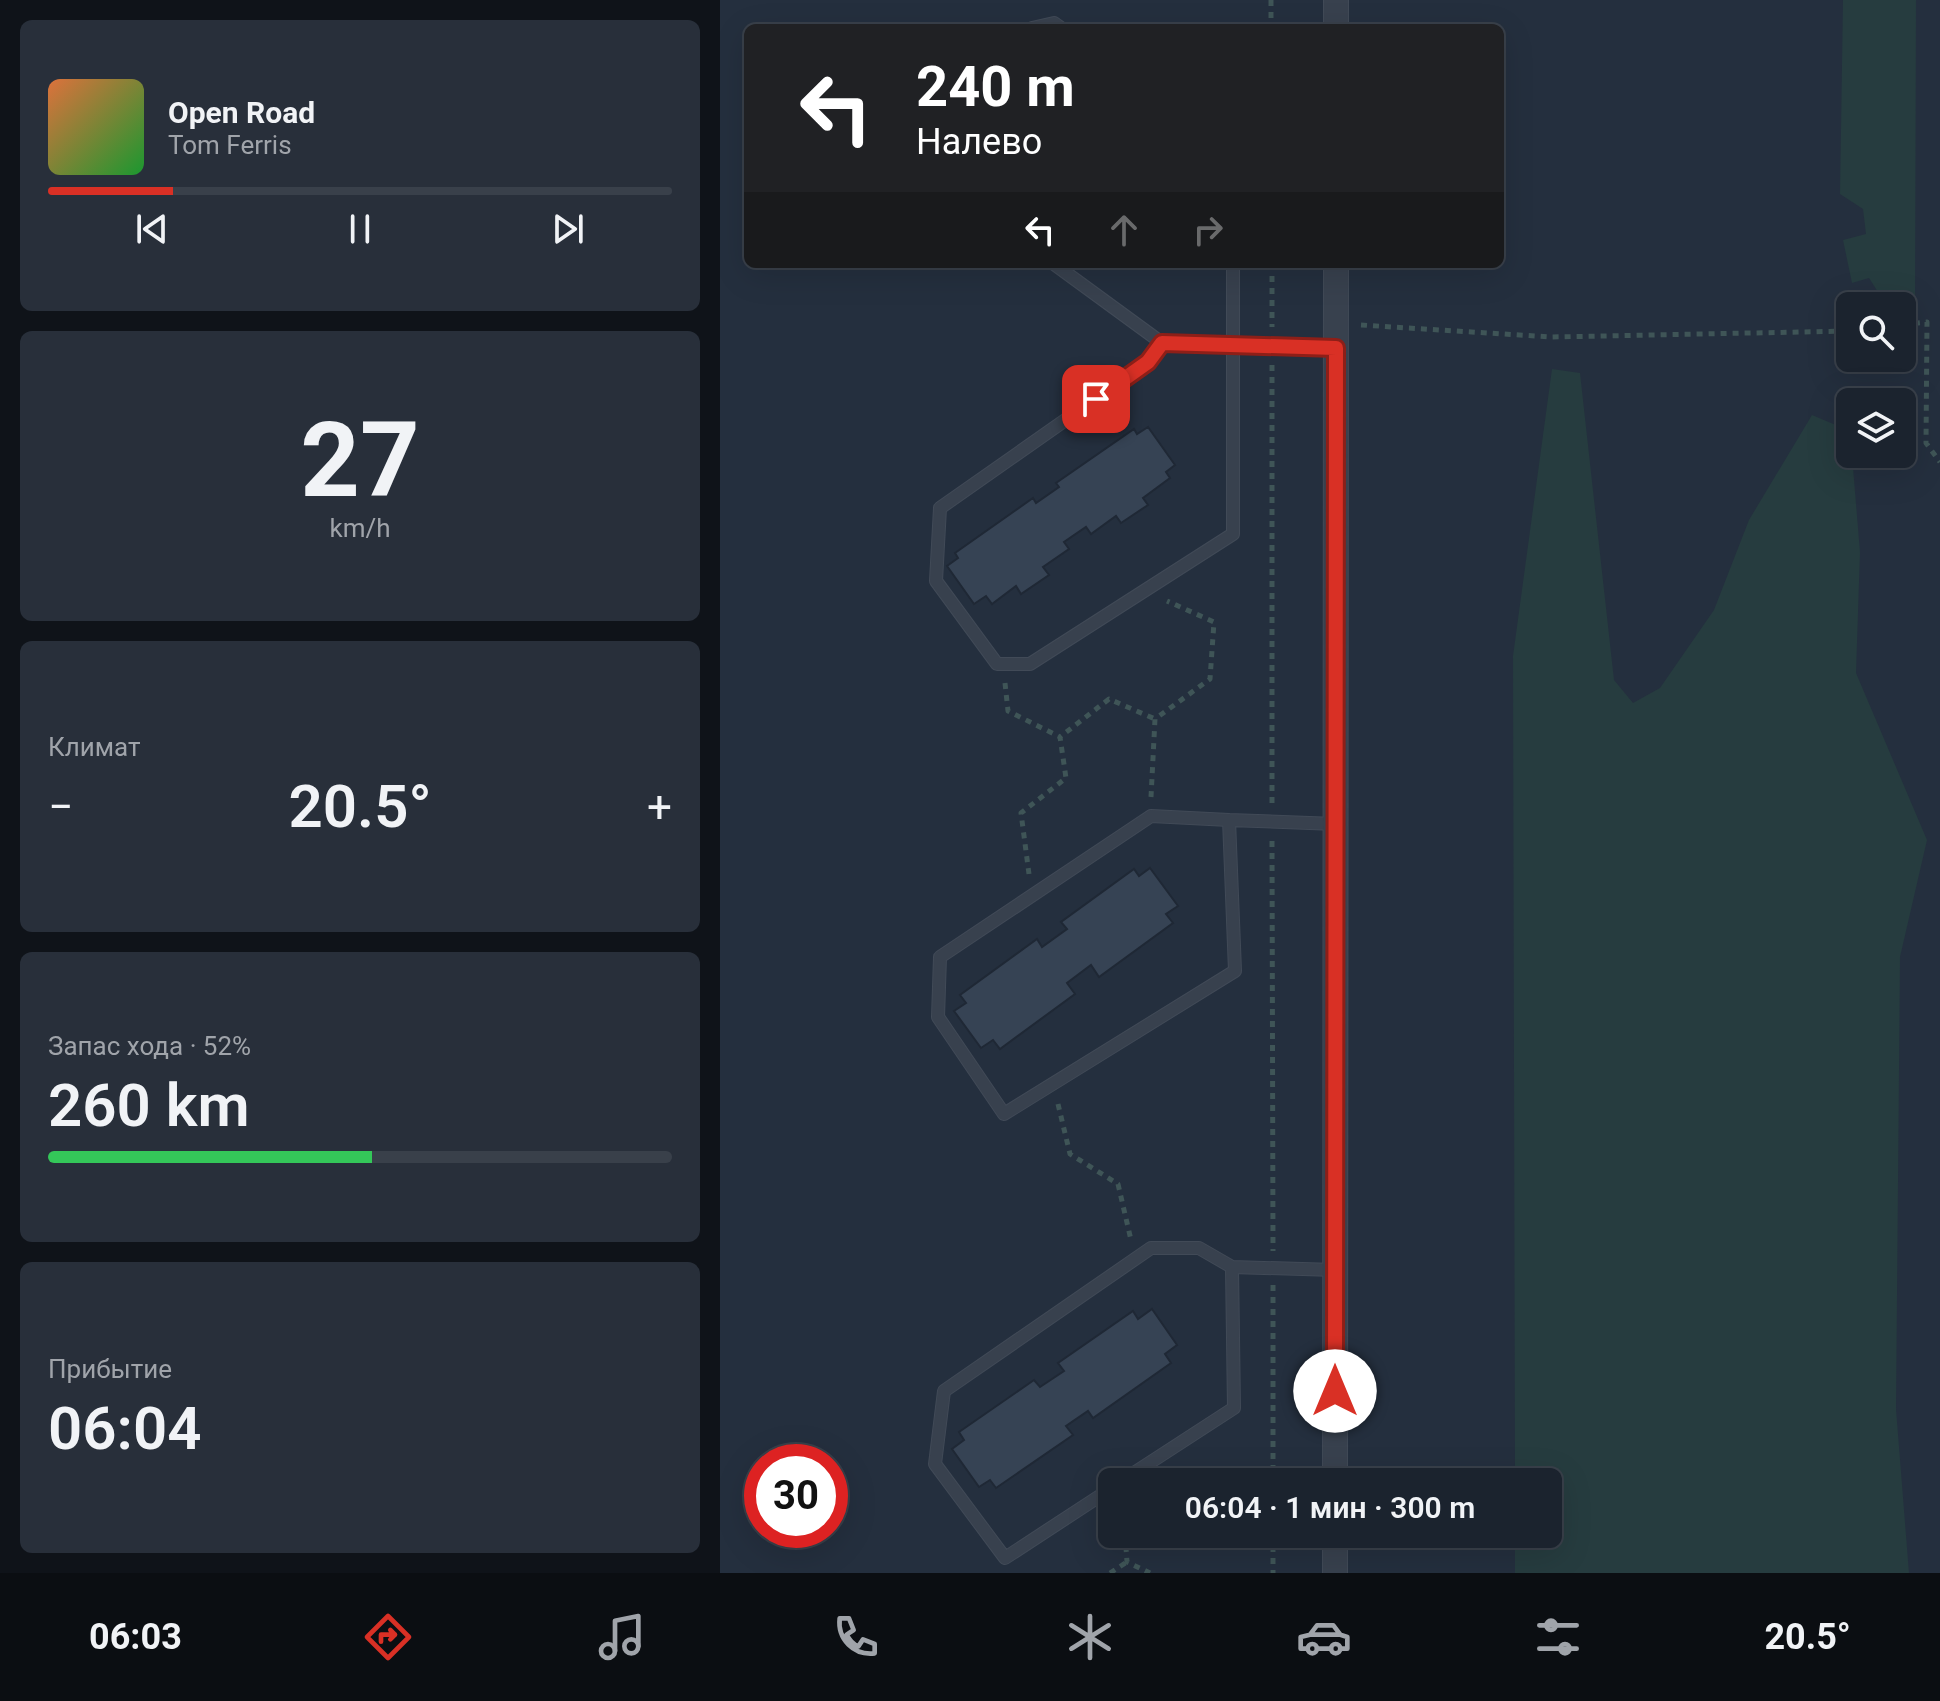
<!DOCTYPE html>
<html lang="ru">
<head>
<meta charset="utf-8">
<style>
	:root { --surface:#1b232e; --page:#282f3a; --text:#f1f3f6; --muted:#a0a4aa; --line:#39404a; --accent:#d93025 }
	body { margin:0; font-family:Roboto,sans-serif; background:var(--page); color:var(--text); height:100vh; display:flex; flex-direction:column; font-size:30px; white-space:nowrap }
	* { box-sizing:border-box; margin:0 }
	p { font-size:26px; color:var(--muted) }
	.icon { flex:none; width:44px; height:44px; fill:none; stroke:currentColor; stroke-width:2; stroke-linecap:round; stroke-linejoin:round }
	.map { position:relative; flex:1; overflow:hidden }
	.side { display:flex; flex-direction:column; gap:20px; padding:20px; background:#0f1319; width:720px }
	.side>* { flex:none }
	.banner { position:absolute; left:24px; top:24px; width:760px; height:244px; border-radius:12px; box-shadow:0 8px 32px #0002,0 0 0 2px var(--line); background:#202124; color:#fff; overflow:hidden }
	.tools { position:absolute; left:1116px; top:292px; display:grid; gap:16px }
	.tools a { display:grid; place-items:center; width:80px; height:80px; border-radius:12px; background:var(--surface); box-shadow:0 8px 32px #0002,0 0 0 2px var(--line); font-size:40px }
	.speed { position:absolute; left:24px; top:1444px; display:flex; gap:16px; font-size:40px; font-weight:700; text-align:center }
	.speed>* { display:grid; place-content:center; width:104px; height:104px; border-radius:50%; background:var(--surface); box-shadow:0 8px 32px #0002,0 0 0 2px var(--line); line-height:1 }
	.speed .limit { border:12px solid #d22; background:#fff; color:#111 }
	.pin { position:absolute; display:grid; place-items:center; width:68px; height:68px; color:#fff; margin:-34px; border-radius:16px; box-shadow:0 4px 12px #0006 }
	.me { position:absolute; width:88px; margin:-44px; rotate:0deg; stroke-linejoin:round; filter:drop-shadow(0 0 6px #0008) }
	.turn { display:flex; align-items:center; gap:28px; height:168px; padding:0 40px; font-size:36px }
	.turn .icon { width:104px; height:104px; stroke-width:2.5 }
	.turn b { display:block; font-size:56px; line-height:68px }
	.lanes { display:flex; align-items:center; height:76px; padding:0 40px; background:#0003; justify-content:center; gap:40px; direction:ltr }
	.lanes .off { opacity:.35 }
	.big { font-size:60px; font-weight:600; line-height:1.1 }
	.side .tile { flex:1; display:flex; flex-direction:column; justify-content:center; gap:12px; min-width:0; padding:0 28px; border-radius:12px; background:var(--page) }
	.side .dial { align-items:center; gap:0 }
	.dial b { font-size:104px; line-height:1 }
	.song { display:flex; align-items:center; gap:24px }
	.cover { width:96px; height:96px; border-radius:12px; background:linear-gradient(135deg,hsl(20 70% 55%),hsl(130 70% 35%)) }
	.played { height:8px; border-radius:4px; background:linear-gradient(90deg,var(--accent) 20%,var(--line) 20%) }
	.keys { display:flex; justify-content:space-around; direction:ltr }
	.heat { display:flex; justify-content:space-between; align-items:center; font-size:44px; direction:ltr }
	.charge { height:12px; border-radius:6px; background:linear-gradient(90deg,#34c759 52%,var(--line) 0) }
	.trip { position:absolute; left:378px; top:1468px; width:464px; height:80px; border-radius:12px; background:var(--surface); box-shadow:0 8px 32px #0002,0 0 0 2px var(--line); font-weight:600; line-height:80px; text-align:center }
	.tab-bar { display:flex; height:128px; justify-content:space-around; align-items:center; background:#0b0e12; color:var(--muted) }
	.tab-bar .icon { width:56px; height:56px }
	.tab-bar .selected { color:var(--accent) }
	.tab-bar b { font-size:36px; color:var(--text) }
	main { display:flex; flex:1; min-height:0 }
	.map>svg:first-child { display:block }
	.green { fill:#263c3f }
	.building { fill:#364354; stroke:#1f2835; stroke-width:2 }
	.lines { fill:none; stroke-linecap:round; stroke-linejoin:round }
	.service-casing { stroke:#414a57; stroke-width:14 }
	.minor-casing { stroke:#414a57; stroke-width:26 }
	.path { stroke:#3f5557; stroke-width:5; stroke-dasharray:6 6; stroke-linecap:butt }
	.service { stroke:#38414e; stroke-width:12 }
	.minor { stroke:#38414e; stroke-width:24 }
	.route-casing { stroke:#8d1f18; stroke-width:20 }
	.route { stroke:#d93025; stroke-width:14 }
</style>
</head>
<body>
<main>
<section class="side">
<div class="tile">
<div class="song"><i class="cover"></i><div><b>Open Road</b><p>Tom Ferris</p></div></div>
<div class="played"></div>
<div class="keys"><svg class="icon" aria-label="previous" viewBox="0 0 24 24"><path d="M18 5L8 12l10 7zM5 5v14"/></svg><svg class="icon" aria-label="pause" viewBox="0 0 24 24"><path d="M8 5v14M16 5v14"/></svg><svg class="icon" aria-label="next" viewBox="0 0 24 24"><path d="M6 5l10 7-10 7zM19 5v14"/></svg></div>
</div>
<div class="tile dial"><b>27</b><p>km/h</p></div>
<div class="tile"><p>Климат</p>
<div class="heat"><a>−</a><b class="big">20.5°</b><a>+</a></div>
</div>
<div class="tile"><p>Запас хода · 52%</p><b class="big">260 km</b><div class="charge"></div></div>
<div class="tile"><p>Прибытие</p><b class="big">06:04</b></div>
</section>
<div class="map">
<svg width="1220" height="1573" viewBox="0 0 1220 1573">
	<rect width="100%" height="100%" fill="#242f3e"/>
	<!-- green -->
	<path class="green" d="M1123,0H1196L1195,312L1182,313V306H1167L1149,278L1132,283L1123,240L1146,234L1143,209L1120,194Z
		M832,369L860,373L894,680L913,703L940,688L994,610L1029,520L1092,415L1130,431L1140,552L1136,673L1207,840L1180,957L1176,1409L1189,1573H795V1534H828V1482H795L793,656Z"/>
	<!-- building -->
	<path class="building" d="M428,427L455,465L446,472L450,478L423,498L428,505L401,523L396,516L371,534L366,527L344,542L349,549L323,567L329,575L301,594L296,586L272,604L266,596L254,604L227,566L238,558L235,553L313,498L316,503L339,487L336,483L414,429L417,434Z
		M430,868L458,906L446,914L453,923L379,977L371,965L347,983L355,994L280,1049L273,1040L261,1048L234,1011L246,1003L240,995L317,939L322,947L347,929L341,922L414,869L419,876Z
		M432,1309L457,1345L445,1354L451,1363L373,1418L368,1411L346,1426L353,1435L276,1488L270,1480L259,1487L232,1449L244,1440L239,1432L314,1380L320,1387L344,1371L338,1363L413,1311L418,1319Z"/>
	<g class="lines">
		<!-- service casing -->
		<g class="service-casing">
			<path id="service" d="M312,28L334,23L341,28
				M334,264L442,343L513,345V264
				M442,343L428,362L220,508L216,581L277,664H310L513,534V345L616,348
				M509,820L431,816L220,957L218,1017L284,1114L515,971L509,820L616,824
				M400,1482L514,1408L512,1267
				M392,1488L285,1558L215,1464L224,1391L431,1248H479L512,1267L615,1270"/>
		</g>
		<!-- minor casing -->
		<g class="minor-casing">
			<path id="minor" d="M616,28V0
				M615,1482L616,264
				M615,1534V1573"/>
		</g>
		<!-- path -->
		<path class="path" d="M551,0V28
			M552,264V327
			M641,325L832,337L1130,331
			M1182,325L1207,322L1206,443L1220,462
			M552,365V803
			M285,683L288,711L340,737
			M431,797L435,719L490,679L494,622L447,601
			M552,841L553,1251
			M309,874L301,813L346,778L340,737L389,699L435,719
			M338,1104L350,1154L398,1184L411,1240
			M553,1285V1482
			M405,1534L407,1562L430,1573
			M553,1534V1573
			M390,1573L407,1562"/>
		<!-- service -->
		<use href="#service" class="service"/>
		<!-- minor -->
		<use href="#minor" class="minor"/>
	</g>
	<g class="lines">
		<!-- route casing -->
		<g class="route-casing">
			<path id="route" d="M376,399L428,362L442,343L616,348L615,1391"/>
		</g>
		<!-- route -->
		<use href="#route" class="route"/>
	</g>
</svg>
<div class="tools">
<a><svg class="icon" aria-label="search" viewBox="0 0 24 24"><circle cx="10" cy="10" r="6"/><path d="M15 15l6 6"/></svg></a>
<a><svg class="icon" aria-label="layers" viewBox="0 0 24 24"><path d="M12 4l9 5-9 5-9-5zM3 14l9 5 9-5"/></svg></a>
</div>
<div class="speed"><div class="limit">30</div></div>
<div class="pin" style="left:376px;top:399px;background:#d93025"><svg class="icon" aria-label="arrive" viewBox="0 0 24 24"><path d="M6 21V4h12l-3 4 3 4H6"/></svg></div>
<svg class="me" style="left:615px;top:1391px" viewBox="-20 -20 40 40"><circle r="19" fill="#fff"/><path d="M0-13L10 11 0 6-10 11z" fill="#d93025"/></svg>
<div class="trip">06:04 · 1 мин · 300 m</div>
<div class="banner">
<div class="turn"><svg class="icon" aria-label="left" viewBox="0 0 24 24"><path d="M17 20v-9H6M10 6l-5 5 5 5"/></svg><div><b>240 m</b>Налево</div></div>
<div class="lanes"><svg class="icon" aria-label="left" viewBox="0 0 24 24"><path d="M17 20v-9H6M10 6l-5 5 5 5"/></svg><svg class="icon off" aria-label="ahead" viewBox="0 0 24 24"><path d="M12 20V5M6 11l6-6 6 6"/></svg><svg class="icon off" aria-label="right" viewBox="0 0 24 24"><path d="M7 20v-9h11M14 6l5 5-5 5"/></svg></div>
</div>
</div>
</main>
<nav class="tab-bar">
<b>06:03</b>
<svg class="icon selected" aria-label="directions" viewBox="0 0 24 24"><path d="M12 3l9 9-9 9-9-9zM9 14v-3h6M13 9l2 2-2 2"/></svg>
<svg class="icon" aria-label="music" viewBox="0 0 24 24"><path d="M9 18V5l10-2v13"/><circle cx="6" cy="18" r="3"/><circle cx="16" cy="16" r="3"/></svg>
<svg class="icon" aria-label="phone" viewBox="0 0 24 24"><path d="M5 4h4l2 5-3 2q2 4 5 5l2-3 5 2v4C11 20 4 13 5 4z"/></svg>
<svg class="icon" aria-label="climate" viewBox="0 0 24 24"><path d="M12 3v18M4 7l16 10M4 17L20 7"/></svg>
<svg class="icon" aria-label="car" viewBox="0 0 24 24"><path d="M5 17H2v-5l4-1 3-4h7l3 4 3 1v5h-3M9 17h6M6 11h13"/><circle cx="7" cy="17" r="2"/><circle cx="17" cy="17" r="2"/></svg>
<svg class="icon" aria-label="filters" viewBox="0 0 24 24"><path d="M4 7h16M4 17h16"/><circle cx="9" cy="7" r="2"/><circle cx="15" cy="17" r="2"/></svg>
<b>20.5°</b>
</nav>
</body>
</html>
